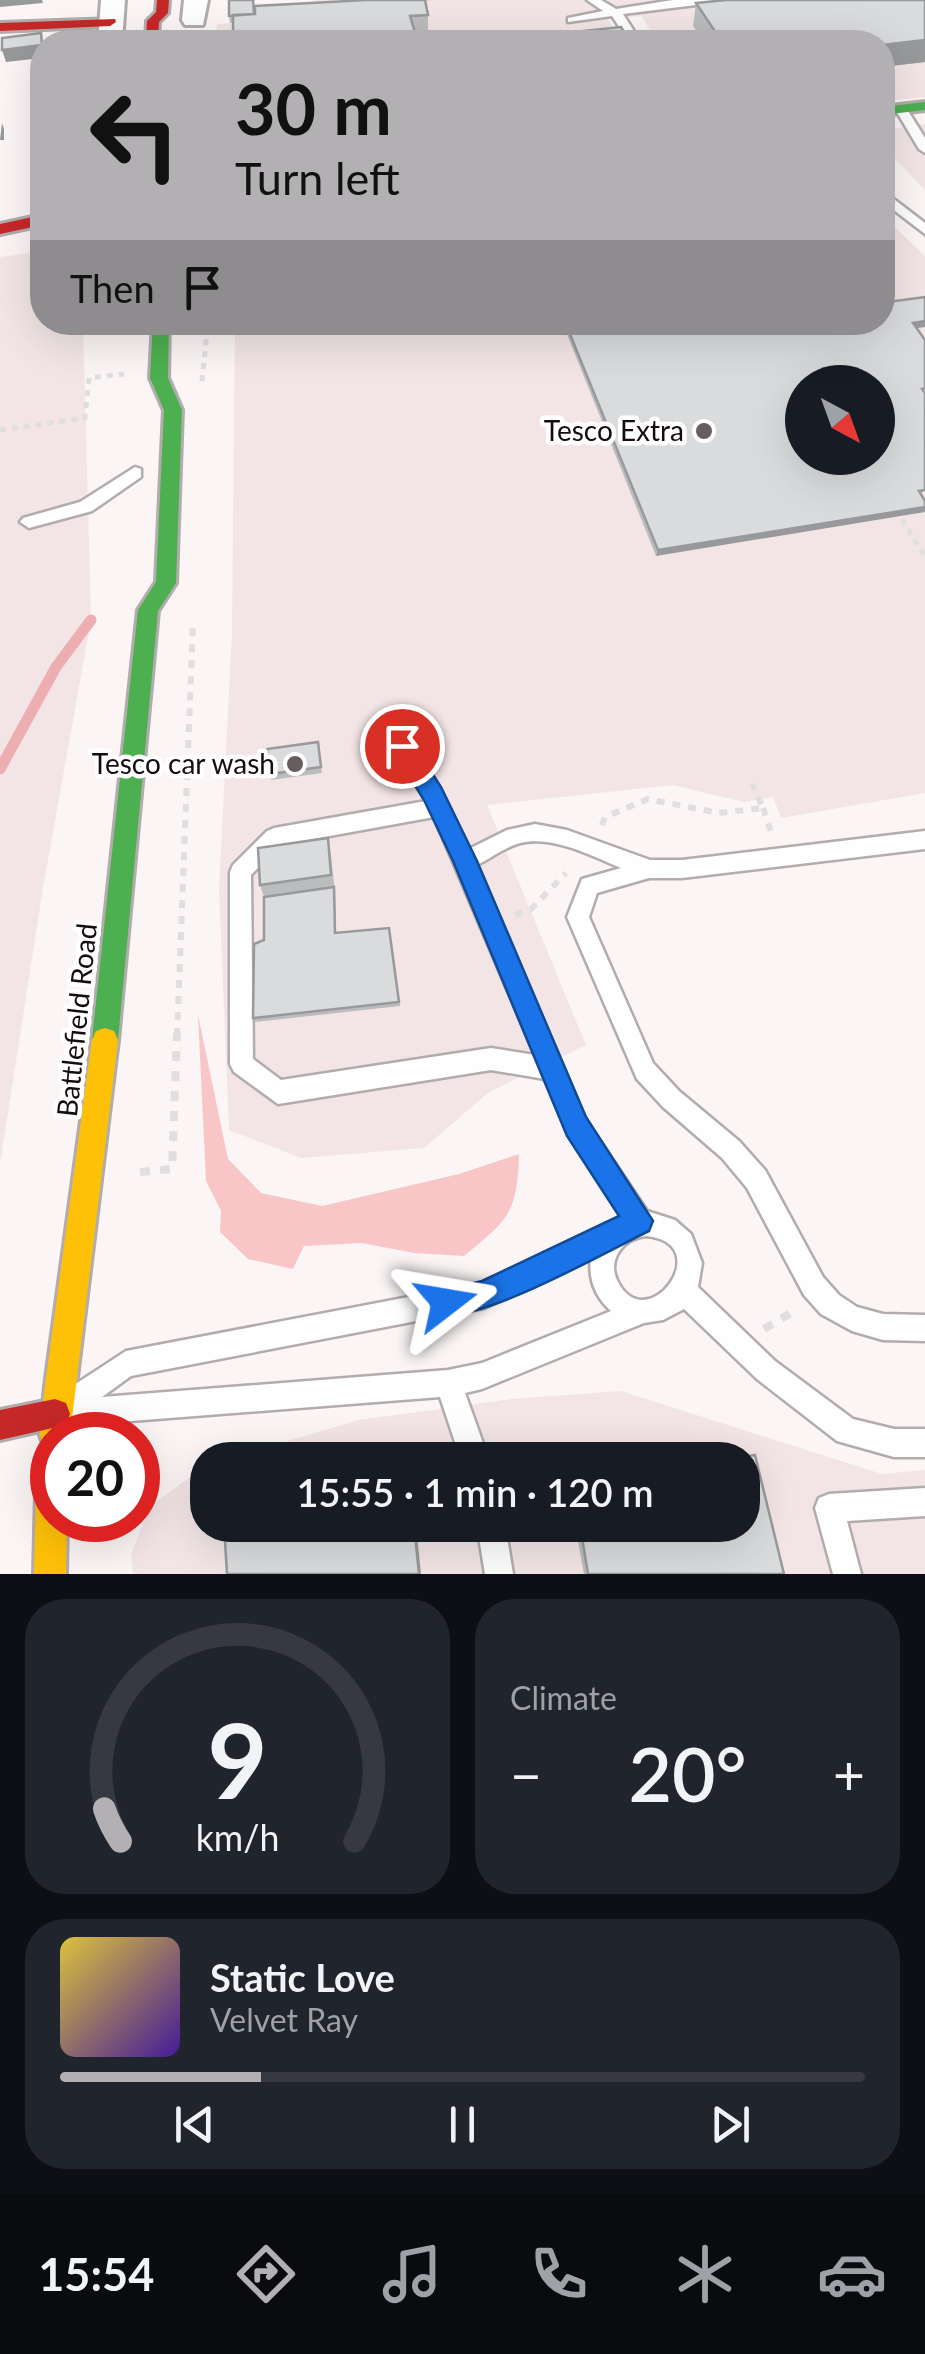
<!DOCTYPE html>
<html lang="en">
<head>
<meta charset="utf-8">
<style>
	:root { --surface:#171b24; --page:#20242c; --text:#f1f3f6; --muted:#9ea1a6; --line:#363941; --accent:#b2b0b2 }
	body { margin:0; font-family:Lato,sans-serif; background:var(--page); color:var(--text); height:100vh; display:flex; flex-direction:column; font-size:38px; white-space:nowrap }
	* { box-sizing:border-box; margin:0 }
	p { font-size:32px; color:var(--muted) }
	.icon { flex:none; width:55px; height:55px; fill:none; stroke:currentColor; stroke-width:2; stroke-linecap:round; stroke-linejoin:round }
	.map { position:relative; height:1574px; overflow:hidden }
	.side { display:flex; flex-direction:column; gap:25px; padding:25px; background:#0d0f14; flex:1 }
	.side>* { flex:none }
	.top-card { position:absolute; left:30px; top:30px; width:865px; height:305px; border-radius:40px; box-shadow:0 10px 40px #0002; background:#b2b0b2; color:#111; overflow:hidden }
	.needle { width:65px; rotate:139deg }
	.fabs { position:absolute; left:785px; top:365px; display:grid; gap:20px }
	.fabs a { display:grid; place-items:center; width:110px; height:110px; border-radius:50%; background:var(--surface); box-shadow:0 10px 40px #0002; font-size:50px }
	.speed { position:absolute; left:30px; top:1412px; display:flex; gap:20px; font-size:50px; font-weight:700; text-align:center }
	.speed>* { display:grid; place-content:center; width:130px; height:130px; border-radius:50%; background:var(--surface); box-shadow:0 10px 40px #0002; line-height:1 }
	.speed .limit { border:15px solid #d22; background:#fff; color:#111 }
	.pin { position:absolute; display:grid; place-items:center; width:85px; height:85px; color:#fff; margin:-42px; border:5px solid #fff; border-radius:50%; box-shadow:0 2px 10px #0007 }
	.me { position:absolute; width:110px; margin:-55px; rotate:76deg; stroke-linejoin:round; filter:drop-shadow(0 0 8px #0008) }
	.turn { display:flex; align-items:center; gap:35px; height:210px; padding:0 40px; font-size:45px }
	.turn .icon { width:130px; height:130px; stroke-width:2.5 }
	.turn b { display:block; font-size:70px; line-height:85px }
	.then { display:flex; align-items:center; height:95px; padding:0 40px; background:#0003; gap:20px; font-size:38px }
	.big { font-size:75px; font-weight:600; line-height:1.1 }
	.side .card { flex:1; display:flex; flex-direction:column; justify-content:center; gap:15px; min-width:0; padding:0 35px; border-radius:40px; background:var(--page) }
	.side .dial { align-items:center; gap:0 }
	.dial svg { height:260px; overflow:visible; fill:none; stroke:var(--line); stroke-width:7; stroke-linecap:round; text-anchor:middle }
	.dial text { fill:var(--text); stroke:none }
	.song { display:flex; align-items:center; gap:30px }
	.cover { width:120px; height:120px; border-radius:15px; background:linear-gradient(135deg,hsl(50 70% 55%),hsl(260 70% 35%)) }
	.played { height:10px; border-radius:5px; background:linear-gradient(90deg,var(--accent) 25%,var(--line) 25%) }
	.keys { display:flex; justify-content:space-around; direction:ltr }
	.heat { display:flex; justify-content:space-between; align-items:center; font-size:55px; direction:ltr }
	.side .tiles { flex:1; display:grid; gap:25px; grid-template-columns:1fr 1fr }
	.card:last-child { grid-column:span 2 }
	.trip { position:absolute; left:190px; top:1442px; width:570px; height:100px; border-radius:40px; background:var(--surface); box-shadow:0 10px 40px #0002; font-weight:600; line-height:100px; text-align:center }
	.tabs { display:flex; height:160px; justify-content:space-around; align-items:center; background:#090b0e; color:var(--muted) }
	.tabs .icon { width:70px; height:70px }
	.tabs .active { color:var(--accent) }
	.tabs b { font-size:45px; color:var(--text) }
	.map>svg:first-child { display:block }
	.built { fill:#f3e5e5; fill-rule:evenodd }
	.forest { fill:#f9c6c8 }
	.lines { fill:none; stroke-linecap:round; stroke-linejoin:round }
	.stream { stroke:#edaeb2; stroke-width:11 }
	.lane-casing { stroke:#b3acac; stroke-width:5 }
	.street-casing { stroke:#b3acac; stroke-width:6 }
	.fast-casing { stroke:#b3acac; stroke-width:6 }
	.slow-casing { stroke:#b3acac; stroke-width:6 }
	.jam-casing { stroke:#b3acac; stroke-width:6 }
	.path-far2 { stroke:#e0dede; stroke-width:5; stroke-dasharray:6 6; stroke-linecap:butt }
	.path-far1 { stroke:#e0dede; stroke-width:6; stroke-dasharray:8 8; stroke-linecap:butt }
	.path { stroke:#e0dede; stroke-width:8; stroke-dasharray:10 10; stroke-linecap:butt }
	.lane { fill:#fefefe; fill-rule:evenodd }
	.street { fill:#fefefe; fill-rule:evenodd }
	.fast { fill:#4caf50; fill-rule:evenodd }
	.slow { fill:#ffc107; fill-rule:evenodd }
	.jam { fill:#c62828; fill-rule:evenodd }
	.wall { fill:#bbbcbe }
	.shaded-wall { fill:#98999b }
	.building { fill:#d9dbdd; stroke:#98999b; stroke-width:2.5; fill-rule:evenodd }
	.route { fill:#1a73e8; stroke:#114b97; stroke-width:2.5 }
	.poi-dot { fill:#665e5e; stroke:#fff; stroke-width:4 }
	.labels { text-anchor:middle; stroke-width:9; stroke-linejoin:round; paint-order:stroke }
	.poi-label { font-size:28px; fill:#150d0d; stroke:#fff; text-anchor:end }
	.street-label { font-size:28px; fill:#150d0d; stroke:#fff }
</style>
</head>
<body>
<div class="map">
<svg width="925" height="1574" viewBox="0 0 925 1574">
	<rect width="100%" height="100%" fill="#fbf5f5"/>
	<!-- built -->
	<path class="built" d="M316,0H925V97L883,101L882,42H658L641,16L608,19L621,42H216L217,24L318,17Z
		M925,124V190L883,146L882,130Z
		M883,216L925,256V793L781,818L773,797L744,802L673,785L487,805L586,1045L489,1092L424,1148L301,1158L229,1130L219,890L232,632L235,323L882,322ZM802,382H878V458H802Z
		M40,252L42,322L83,323L91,620L43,888L0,1164V257Z
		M621,1391L882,1474L925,1470V1574H133L131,1555L149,1507L207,1465L208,1525H742V1460H224L359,1420L511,1399Z"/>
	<!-- forest -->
	<path class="forest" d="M198,1015L228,1159L261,1193L322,1206L459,1174L519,1154C517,1215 508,1219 464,1256L414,1253L362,1243L304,1246L293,1269L248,1259L220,1232L221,1211L206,1181Z"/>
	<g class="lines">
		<!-- stream -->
		<path class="stream" d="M0,769L56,667L91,620"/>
		<!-- lane casing -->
		<g class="lane-casing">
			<path id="lane" d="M587,0H601L616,9L673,0H718L712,3L623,14L641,42H629L612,16L568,22V18L603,11Z
				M901,105L905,106L925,138V153L919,149L895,109Z
				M882,190L925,223V234L882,201Z
				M135,467L141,469V477L92,511L29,528L20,522L23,518L80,502Z
				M402,738L409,740L440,788L469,849L507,830L535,824L567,830L650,860H682L925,831V849L682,878H649L597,893L589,917L653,1063L679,1091L739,1141L765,1170L823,1277L839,1295L857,1307L883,1314L925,1315V1341L883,1340L852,1331L821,1314L804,1295L747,1188L722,1158L663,1107L637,1079L567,917L582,879L621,868C592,856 552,835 520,843C505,847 491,858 477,865L585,1119L647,1211L675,1220L691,1234L702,1263L698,1287L775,1361L853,1419L894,1429H925V1457H894L837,1441L757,1379L684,1309L663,1320L644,1323L482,1389L465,1393L489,1460H461L440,1397L67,1426L57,1423L54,1413L57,1403L65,1401L68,1389L126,1351L482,1283L622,1217L569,1135L545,1079L491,1070L278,1104L234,1072L230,1064V872L233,865L267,831L274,828L426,801L392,746L395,740ZM434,817L535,1055L491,1048L281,1080L253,1059L251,875L280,845ZM646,1236C719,1243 646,1341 617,1280C607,1258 625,1238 646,1236ZM591,1257C588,1278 595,1297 611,1311L482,1363L448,1370L102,1397L131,1376L484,1308Z
				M925,1488V1516L847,1521L861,1574H833L815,1508L819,1498L829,1494Z
				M477,1525H505L513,1574H485Z"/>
		</g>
		<!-- street casing -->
		<g class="street-casing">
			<path id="street" d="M101,0H125L122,42H98Z
				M184,0H208L203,25H185L182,20Z"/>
		</g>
		<!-- fast casing -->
		<g class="fast-casing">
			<path id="fast" d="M925,102V110L882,115V107Z
				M153,322H169L168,378L182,410L176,583L158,611L118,1040L114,1049L105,1052L96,1049L92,1040L138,610L156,582L164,410L150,378Z"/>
		</g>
		<!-- slow casing -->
		<g class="slow-casing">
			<path id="slow" d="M105,1028L114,1031L118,1040L70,1435H52V1449L44,1446L40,1435L45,1386L92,1040L96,1031Z
				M52,1477V1520H67L66,1574H34L36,1493L41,1482Z"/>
		</g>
		<!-- jam casing -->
		<g class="jam-casing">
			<path id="jam" d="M157,0H169L168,13L159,22L158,42H146L147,21L156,12Z
				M115,19L116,22L110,26L0,31V23Z
				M42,215V225L0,234V224Z
				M55,1399L66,1403L70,1414L66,1425L0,1440V1410Z"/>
		</g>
		<!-- path-far2 -->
		<path class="path-far2" d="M202,381L208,322
			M0,430L85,418L89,378L124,374
			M902,519L925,557"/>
		<!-- path-far1 -->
		<path class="path-far1" d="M763,808L772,835
			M602,825L605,817L648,799L719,813L763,808L752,784
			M515,915L531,909L566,873
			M177,1036L193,623"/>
		<!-- path -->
		<path class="path" d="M140,1172L172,1169L177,1033
			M764,1329L796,1310"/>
		<!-- lane -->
		<use href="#lane" class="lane"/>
		<!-- street -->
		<use href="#street" class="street"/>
		<!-- fast -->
		<use href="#fast" class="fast"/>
		<!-- slow -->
		<use href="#slow" class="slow"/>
		<!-- jam -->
		<use href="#jam" class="jam"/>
	</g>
	<!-- wall -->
	<path class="wall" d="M229,0H255L254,1L255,14L367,0H431L425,1L428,15V38L233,33V22L230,23L229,16Z
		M925,0V62L882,67V42H704L693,26L696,3Z
		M583,31L630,42H582Z
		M888,302L917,328L922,496L656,556L562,322H882Z
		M318,742L322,773L271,780L270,774Z
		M328,838L331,856L335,892L336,933L389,928L400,1006L255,1022L253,1018L264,940V897L260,885Z
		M575,1525H742L784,1574H584Z"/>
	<!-- shaded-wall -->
	<path class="shaded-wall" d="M0,0H42L43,3L0,7Z
		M41,33L43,42L42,58L6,62L2,50Z
		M925,40V62L882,67V45Z
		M2,123L4,129V140H0Z
		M925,321V327L910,329L913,323Z
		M925,507V512L656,556L658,550Z
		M414,1525H416L421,1574H419Z"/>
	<!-- building -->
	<path class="building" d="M229,0H253L254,14L229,16Z
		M367,0H425L428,15L410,16L418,42H227L228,32L233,33V15L255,14V6Z
		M726,0H925V40L882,45V42H722L696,3Z
		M621,27L630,42H589L583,31Z
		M575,32L581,42H486V41Z
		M41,33L42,45L2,50V38Z
		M882,293L888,302L925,297V321L913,323L925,340V388L922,389L925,393V490L919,491L925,501V507L658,550L565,322H882ZM802,382H878V458H802Z
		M318,742L321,767L270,774L267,749Z
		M328,838L331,875L260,885L258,848Z
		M334,887L335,933L389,928L399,1002L253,1018L254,944L264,940V897Z
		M755,1455L784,1574H588L580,1525H742V1460H726Z
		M308,1525H414L419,1574H227L225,1541Z"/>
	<!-- route -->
	<path class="route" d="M402,737L410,739L441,787L477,861L586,1117L653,1221L649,1231C609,1250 473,1328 436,1313L432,1302L436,1292L482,1281L619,1216L567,1136L453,861L424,800L391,746Z"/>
	<!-- markers -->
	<g class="poi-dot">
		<circle cx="704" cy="431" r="10"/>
		<circle cx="295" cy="764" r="10"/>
	</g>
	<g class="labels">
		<!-- poi labels -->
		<g class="poi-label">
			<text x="684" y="441">Tesco Extra</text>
			<text x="275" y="774">Tesco car wash</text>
		</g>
		<!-- street labels -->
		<g class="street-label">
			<text transform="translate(77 1020) rotate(-84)" y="10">Battlefield Road</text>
		</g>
	</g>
</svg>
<div class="fabs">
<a><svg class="needle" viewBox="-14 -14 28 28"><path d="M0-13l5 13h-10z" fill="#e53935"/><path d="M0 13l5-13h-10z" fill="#9ea1a6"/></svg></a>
</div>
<div class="speed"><div class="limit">20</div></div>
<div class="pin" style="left:402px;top:746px;background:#d93025"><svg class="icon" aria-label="arrive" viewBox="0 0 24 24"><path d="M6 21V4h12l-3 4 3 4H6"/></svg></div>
<svg class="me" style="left:446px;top:1302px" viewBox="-20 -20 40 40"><path d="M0-17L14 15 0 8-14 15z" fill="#1a73e8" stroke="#fff" stroke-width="4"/></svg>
<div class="trip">15:55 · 1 min · 120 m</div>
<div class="top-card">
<div class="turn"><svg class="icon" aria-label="left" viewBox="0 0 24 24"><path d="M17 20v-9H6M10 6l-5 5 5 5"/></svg><div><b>30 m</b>Turn left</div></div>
<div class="then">Then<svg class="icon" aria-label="arrive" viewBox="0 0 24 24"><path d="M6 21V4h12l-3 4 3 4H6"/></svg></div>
</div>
</div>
<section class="side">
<div class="tiles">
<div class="card dial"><svg viewBox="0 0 100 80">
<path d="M14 69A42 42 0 1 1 86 69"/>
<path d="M14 69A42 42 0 0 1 9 59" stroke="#b2b0b2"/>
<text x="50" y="56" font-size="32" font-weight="700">9</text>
<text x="50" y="72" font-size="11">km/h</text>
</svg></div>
<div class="card"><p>Climate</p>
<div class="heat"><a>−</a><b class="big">20°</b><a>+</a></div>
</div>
<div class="card">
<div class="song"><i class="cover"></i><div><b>Static Love</b><p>Velvet Ray</p></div></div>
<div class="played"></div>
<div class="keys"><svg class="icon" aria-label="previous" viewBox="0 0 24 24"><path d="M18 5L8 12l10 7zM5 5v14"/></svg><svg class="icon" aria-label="pause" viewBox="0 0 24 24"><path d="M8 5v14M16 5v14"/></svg><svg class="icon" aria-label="next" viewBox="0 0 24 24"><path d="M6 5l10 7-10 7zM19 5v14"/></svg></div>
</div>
</div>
</section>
<nav class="tabs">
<b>15:54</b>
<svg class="icon active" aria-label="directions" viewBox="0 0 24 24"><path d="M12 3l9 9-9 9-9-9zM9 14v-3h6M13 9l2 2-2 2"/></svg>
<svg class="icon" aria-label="music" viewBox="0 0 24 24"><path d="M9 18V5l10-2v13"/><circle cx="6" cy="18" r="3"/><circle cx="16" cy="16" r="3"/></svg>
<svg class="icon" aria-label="phone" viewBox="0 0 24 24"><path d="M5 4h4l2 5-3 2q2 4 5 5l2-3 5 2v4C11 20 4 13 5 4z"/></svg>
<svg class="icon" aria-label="climate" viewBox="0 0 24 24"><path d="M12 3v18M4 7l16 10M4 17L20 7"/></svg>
<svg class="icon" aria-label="car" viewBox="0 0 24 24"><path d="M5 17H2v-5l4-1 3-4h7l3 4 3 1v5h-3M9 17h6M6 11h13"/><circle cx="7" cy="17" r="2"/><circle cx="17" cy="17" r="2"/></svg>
</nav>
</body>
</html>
